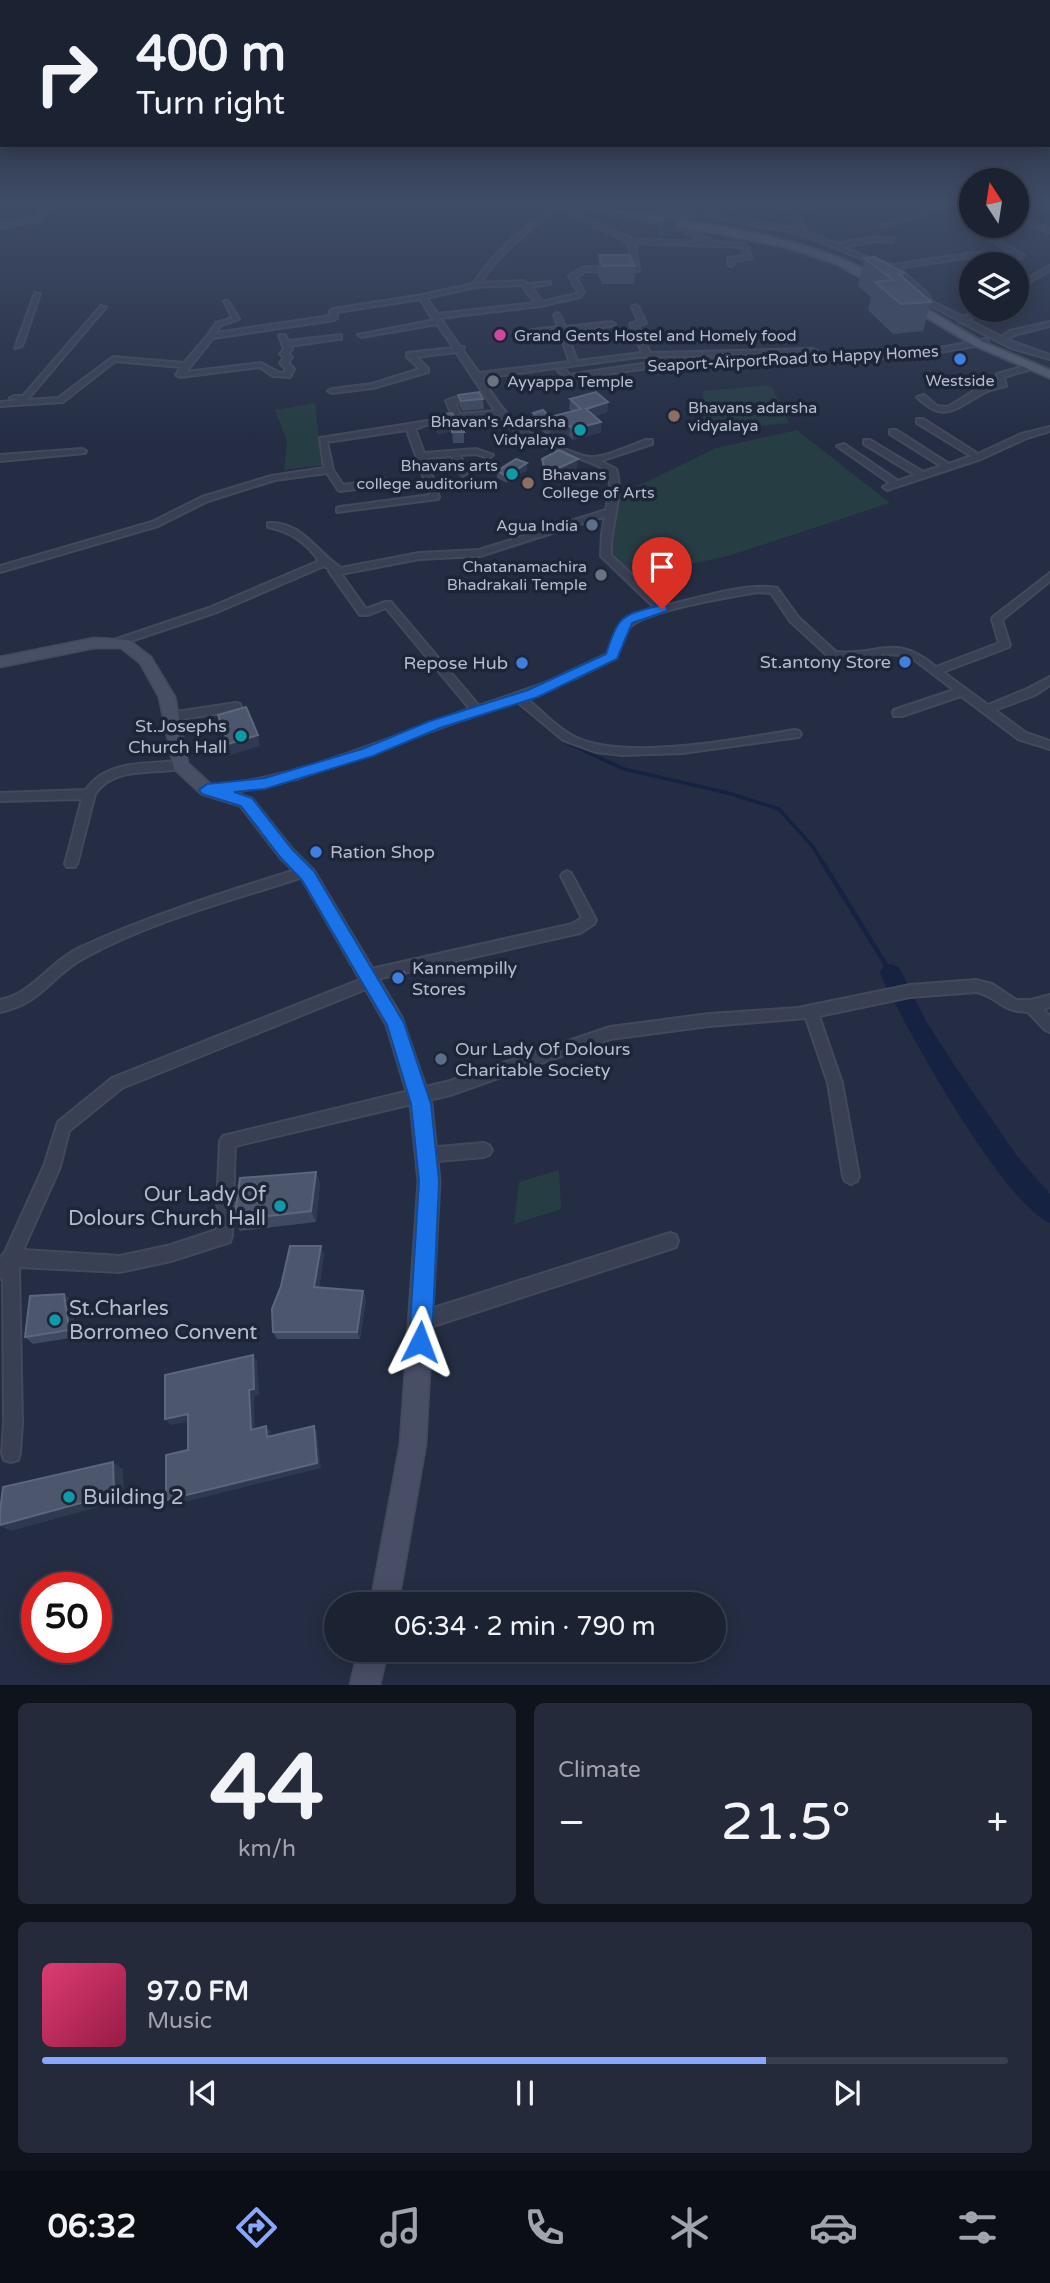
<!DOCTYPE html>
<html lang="en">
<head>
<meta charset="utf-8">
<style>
	:root { --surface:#1b2232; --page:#242a3a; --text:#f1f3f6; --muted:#a0a4ac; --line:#393f4d; --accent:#88a7ff }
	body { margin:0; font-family:"Varela Round",sans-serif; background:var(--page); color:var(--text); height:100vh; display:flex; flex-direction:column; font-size:26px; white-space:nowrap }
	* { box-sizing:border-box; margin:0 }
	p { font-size:23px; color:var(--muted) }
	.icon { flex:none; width:38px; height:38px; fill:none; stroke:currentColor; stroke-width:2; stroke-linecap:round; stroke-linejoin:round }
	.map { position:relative; height:1685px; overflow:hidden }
	.drawer { display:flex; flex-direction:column; gap:18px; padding:18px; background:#0f131c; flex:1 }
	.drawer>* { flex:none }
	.banner { position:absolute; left:0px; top:0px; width:1050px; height:147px; box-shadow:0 4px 18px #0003,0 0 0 2px var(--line); background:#1b2232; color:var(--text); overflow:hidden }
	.needle { width:46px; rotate:348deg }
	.controls { position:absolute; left:959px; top:168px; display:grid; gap:14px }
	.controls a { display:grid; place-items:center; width:70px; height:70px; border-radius:50%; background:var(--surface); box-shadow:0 4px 18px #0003,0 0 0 2px var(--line); font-size:35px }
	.speed { position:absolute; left:21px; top:1572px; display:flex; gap:14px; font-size:35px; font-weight:700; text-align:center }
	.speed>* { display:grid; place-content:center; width:91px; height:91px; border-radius:50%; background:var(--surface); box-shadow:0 4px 18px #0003,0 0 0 2px var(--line); line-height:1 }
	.speed .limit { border:10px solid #d22; background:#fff; color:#111 }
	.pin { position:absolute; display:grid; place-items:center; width:60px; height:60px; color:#fff; margin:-72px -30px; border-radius:50% 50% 50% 0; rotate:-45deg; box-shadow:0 0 7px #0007 }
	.pin .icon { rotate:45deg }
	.me { position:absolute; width:77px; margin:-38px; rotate:3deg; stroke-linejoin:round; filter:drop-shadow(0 0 5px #0008) }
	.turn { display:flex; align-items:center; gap:24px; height:147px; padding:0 21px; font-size:32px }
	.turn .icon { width:91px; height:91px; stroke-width:2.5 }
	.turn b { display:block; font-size:49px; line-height:60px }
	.big { font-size:52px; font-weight:600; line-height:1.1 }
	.drawer .card { flex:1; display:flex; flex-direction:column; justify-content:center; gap:10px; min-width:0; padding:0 24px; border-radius:10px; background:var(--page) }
	.drawer .dial { align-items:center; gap:0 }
	.dial b { font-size:91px; line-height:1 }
	.song { display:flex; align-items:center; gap:21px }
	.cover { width:84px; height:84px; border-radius:10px; background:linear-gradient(135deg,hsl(340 70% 55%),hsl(340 70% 35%)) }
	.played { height:7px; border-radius:4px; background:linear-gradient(90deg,var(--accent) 75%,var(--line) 75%) }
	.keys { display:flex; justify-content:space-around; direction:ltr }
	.heat { display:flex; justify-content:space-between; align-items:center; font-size:38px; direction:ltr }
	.drawer .tiles { flex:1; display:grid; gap:18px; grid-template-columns:1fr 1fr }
	.card:last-child { grid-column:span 2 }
	.trip { position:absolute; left:324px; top:1592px; width:402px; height:70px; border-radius:35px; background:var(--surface); box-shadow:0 4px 18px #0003,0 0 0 2px var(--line); font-weight:600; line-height:70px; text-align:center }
	.tabs { display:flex; height:112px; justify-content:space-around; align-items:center; background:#0b0e14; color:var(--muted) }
	.tabs .icon { width:49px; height:49px }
	.tabs .selected { color:var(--accent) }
	.tabs b { font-size:32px; color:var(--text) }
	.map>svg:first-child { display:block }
	.green { fill:#263d44 }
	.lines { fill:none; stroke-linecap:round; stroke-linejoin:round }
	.stream-far1 { stroke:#162242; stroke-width:3.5 }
	.stream { stroke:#162242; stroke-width:4.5 }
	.river { fill:#162242; fill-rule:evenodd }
	.street-casing { stroke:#43495c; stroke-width:4 }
	.secondary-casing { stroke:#43495c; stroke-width:3 }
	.primary-casing { stroke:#43495c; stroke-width:4 }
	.street { fill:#394053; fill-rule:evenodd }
	.secondary { fill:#474e66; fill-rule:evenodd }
	.primary { fill:#575f73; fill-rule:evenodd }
	.wall { fill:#3f4a61 }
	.shaded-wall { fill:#2f3950 }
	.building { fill:#4c566d; stroke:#5c667c; stroke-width:2 }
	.route { fill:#1a73e8; stroke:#114b97; stroke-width:2 }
	.hotel-dot { fill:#d1479c; stroke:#1d2538; stroke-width:2.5 }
	.shop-dot { fill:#3f7fe0; stroke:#1d2538; stroke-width:2.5 }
	.worship-dot { fill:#6b7280; stroke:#1d2538; stroke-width:2.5 }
	.education-dot { fill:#8d6e63; stroke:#1d2538; stroke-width:2.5 }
	.culture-dot { fill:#0f9aa8; stroke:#1d2538; stroke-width:2.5 }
	.service-dot { fill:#5c6f8a; stroke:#1d2538; stroke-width:2.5 }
	.labels { text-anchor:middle; stroke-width:7; stroke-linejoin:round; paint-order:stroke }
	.far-poi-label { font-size:16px; fill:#b6bccd; stroke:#1d2538; text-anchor:start }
	.far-street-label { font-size:16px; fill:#b6bccd; stroke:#1d2538 }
	.poi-label { font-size:18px; fill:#b6bccd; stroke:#1d2538; text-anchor:end }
	.near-poi-label { font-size:21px; fill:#b6bccd; stroke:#1d2538; text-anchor:start }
</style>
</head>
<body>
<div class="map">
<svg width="1050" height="1685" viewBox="0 0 1050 1685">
	<rect width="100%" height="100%" fill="#242d43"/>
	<!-- green -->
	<path class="green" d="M771,385L789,423L704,432L703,391Z
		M315,403L322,465L284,470L287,442L275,410Z
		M797,430L890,503L728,556L634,576L612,552L618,501L624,490L642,484L716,448Z
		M559,1170L561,1209L514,1224L519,1182Z"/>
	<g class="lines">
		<!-- stream-far1 -->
		<path class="stream-far1" d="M512,699L565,742L624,769L728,793L779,809L813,847L824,865"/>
		<!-- stream -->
		<path class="stream" d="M823,863L891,973"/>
		<!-- river -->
		<path class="river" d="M891,964L899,967L926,1021L959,1072L1017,1156L1050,1194V1223C1003,1204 903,1024 880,973L883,967Z"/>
		<!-- street casing -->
		<g class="street-casing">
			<path id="street" d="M559,204H571L679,225L714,242L745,244L752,258L734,261V264L731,266L728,264V258L745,256L741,247L635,243L639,271H586L576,277L584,292L580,297L540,306L440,318L460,347H464L463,351L479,373L570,362L559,331L532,334L528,332L532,330L558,327L554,315L557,313L560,315L565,327L611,322L615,324L611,326L566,331L577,361L642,353L630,324L638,321L632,307L635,305L638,307L646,323L638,326L650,353L813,349L817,351L813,353L638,357L482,378C507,419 521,434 567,450C575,453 586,458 594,457C609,456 631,445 646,440H652V444L600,461L616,469C625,494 609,528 611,555L664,606C696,599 746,582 777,588L798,617L836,652C882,656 893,632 936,667L999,643L992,619L993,617L1050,573V581L1002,620L1010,645L1009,647L943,672L988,705L1027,689L1050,677V685L1035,695L995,710L1026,733L1050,741V749L1018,739L961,696L902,716H894L893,713L894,710L954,690L916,661L904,655L884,654L849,660L829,657L790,621L771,593L757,592C731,597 644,610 629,628C622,636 620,649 616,658L574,679L526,698C542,711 557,729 577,738C629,761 738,739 795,730L799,731L801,734L799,737L683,753L622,755L596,752L563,740L516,701L296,779L237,792L203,793L201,790L203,787L207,786C301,779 382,739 470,709L386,608L368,615H360L329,571L330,570L324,566L217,612L119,645H111V641L209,608L319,561C306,542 291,532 268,527V523C302,521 316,552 341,568L419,553L479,550L606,510L610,488L609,472C573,449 527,452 499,415L426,425L415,429L424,453L476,449L493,455L489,458L476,454L460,455L467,473L463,476L459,473L452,456L426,458L439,497L438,499L337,512V508L340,507L430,495L407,430L327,442L333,470L343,485L386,479L390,482L386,485L341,491L338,490L327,473L275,480L208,501L158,526L0,572V566L152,522L202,497L271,476L324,468L320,438L453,417L446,401C454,397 472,394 480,398L476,400L455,403L460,414L495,411L456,352L416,357L428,368V372L373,388L332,393L328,391L332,389L372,384L420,369L407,357V353L454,348L437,324L362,337L358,335L435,320L432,318L420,299L337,312V318L334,320L213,338L186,372L261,363L278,372L284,373L286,369L280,363L284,357L280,354L284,349L279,335H285L288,341L341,335V339H338L290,346L292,349L288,354L292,357L288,363L294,369L290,377L273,376L260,367L180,377L176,375L181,367L115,361L63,402L0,406V402L20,400L10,398L14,396H23L101,306L106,307L27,400L58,398L113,357L184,363L208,335L216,323L232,318L224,301H228L239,319L221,325L216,333L330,316V311L333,309L422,295L473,284C494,252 527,224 559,204ZM564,206L675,227L704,242L632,239ZM559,209L628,242L633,268L585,267L569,276L578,292L576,294L542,302L531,287L550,284V282L528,284L524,281L480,283C498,256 531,226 559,209ZM522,285L535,303L438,314L426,298L475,287ZM605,516L602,534L601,556L655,608C625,617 618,624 607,654L545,683L479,706L391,602H385L366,609L341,574L419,559L480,556Z
				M740,204H752L704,213L798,229L793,216L796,214L799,216L805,231L837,244L873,237L894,239L892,242L873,241L843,247L882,263L894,265L971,253L1013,254L989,239L994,238L1024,256L1021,258L971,257L899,268L929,295L931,301L963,317L977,310H985L968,320L1002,337L1009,331L1050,322V326L1014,335L1007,340L1050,355V359L1011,348L963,323L959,322L958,320L926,303L924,297L892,269L879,266L801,234L683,212L686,210L699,213L702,210Z
				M775,204H782L791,210L786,211Z
				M801,204H808L812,207L807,208Z
				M928,204H935L942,209L886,226L881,225L934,209Z
				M1045,207H1050V211L1045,209Z
				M1017,216L1050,229V233L1017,220Z
				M1050,266V271L1034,279L1017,297V291L1030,277Z
				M35,293L40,294L22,346L15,348Z
				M985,339H988V343C884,367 789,359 684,365C644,367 606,374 567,380L558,371L565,369L569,375C608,369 646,362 686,360C757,357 829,361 900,354C929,351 957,345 985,339Z
				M1025,366L1029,368L1028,370L1004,377L1006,386C997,388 987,390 980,395C953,410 944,423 917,397L924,395L937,406L948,407L977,389L999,383L997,374Z
				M917,419H923L978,454L1021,434L1050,427V431L1027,438L981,459L887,490L883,487L890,483L837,446L844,444L898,481L915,475L864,444V440H870L923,472L941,466L890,434V430H896L949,464L971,456L917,423Z
				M82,449L86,451L85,453L0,461V455Z
				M236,703L240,704L241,707L240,710L169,721L164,717L169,713Z
				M180,761L184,762L186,765L184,768C155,775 114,765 95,794L77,864L75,867H67L65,864L82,799L0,801V793L86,790C105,760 148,764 180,761Z
				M305,867L309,869L311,872L309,875C234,900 153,920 84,958C50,976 42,1004 0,1012V1000C33,994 49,962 79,948C152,914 229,891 305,867Z
				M567,871L571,873L596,920L594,924L580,933L377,979L376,985L122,1088L69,1131L60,1167L23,1250L120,1256L171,1245L216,1230L220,1141L223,1136L450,1081L610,1027L709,1014L798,1008L910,985L976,980L992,984L1016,1000H1031L1050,995V1007L1043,1009L1050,1016V1032L1045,1030L1028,1012C1000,1012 998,996 976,992L910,997L819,1016L842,1083L859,1176L857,1181L851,1184L845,1181L843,1176L828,1083L806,1018L709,1026L610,1039L450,1095L235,1146L232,1236L230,1242L171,1261L120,1272L19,1267L22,1423L20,1453L18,1460L11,1462L4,1460L2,1453L4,1423L3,1278L0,1279V1258L5,1252L44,1166L58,1122L112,1078L362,979L360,975L362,971L572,924L582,918L561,876L563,873Z
				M484,1143L489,1145L492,1150L489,1155L484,1157L426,1162L421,1160L418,1155L421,1150L426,1148Z
				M670,1233L676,1235L678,1241L676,1247L670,1249L421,1330L415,1327L412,1321L415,1315L421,1312Z"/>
		</g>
		<!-- secondary casing -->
		<g class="secondary-casing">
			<path id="secondary" d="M48,204H57L38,222L0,228V222L32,218Z
				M680,204H692L652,218L648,215Z
				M94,638L129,640L151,657L175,697L188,763L213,786L252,798L292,848L314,870L402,1017L432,1104L440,1181L426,1444L398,1605H370L400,1444L418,1181L410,1104L386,1025L302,880L280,858L240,806L201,794L174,769L159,697L140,663L121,648H94L0,667V657Z
				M358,1650H388L380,1685H350Z"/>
		</g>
		<!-- primary casing -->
		<g class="primary-casing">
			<path id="primary" d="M565,204H583C659,218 832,235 887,285L878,287L836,264L790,248Z
				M904,300H912L981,341L1050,370V378L973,345L904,304Z"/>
		</g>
		<!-- street -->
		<use href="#street" class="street"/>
		<!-- secondary -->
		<use href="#secondary" class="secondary"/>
		<!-- primary -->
		<use href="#primary" class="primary"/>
	</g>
	<!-- wall -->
	<path class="wall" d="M677,204H702L700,218L692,222L677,219L676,230L659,238L661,220L676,213Z
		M599,255L635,266L634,284H602L598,274Z
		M864,258L904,273L903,278L931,302L923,331L893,334L868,310L871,297L858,286Z
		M458,395L483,399L484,409L462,411L459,405Z
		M570,399L608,402L607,412L595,416L601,422V432L573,440L569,436L550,438L533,423V413L550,417L572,412L569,409Z
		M434,415L464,432V443H453L452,431L438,434L435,426Z
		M542,459L577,470L555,480L544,477L542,470Z
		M527,470L507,483L497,478V471Z
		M405,978L406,981L391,983V979Z
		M316,1172L320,1184L316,1222L240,1231L234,1220Z
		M324,1254L319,1288L363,1291L366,1299L360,1339H277L273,1332Z
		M64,1294L71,1301L76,1337L33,1344L25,1337Z"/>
	<!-- shaded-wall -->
	<path class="shaded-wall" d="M696,204H702L700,218L692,222L694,205Z
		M677,213L676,230L661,238L663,220Z
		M608,402L607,412L585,419L586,409Z
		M452,420V431L438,434V423Z
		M601,422V432L573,440V429Z
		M570,426L569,436L550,438V428Z
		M578,459L577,470L555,480V470Z
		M527,463V470L507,483V476Z
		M258,735L260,746L231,755L228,744Z
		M316,1172L320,1184L316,1222L311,1211Z
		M321,1246L324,1254L318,1295L314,1287Z
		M363,1291L366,1299L360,1339L357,1332Z
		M64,1294L71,1301L76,1337L69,1330Z
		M253,1355L257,1361L259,1395L254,1396L255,1436L251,1430L249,1390Z
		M188,1414L194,1420L171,1425L165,1419Z
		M266,1426L271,1432L272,1443L267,1437Z
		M314,1426L317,1431L321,1468L173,1505L166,1500Z
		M113,1462L123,1469L124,1500L11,1531L0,1526V1525Z"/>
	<!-- building -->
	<path class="building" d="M669,211L677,213L661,220Z
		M599,255H629L635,266H603Z
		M875,257L904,273L899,274L931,302L901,304L875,282L893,280L864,258Z
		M479,392L483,399L461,401L458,395Z
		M596,392L608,402L586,409L601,422L573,429L570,426L550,428L533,413L543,410L550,417L581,409L570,399Z
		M452,413L464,432H452V420L438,423L434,415Z
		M559,450L578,459L555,470L544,466L542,459Z
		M516,459L527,463L507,476L497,471Z
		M246,707L258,735L228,744L218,715Z
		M404,972L405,978L391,979V975Z
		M316,1172L311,1211L234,1220L240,1178Z
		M290,1246H321L314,1287L363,1291L357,1332H273L272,1309L281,1286Z
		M64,1294L69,1330L25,1337L30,1296Z
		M253,1355L254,1389L249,1390L251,1430L266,1426L267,1437L314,1426L317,1463L166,1500V1455L188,1450V1414L165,1419V1375Z
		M113,1462L114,1494L0,1525V1512L3,1487Z"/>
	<!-- sky -->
	<linearGradient id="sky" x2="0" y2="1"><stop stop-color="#141925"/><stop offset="0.46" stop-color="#3f4c66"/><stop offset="1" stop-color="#3f4c66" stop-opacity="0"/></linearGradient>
	<rect width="1050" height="440" fill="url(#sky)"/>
	<!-- route -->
	<path class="route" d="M662,605L667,606V611L632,623L617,659L538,697L440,728L373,756L265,789L234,792L252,798L292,849L314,871L404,1023L431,1104L439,1181L432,1342L428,1350L420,1353L412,1350L409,1342L419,1181L411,1104L387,1025L302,880L280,857L241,806L202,794L199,790L207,784L265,778L362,749L430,721L528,690L606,654C619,614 622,615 662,605Z"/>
	<!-- markers -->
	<circle class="hotel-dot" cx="500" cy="335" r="7"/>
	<g class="shop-dot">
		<circle cx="960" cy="359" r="7"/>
		<circle cx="905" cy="662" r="7"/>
		<circle cx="522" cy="663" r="7"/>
		<circle cx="316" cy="852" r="7"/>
		<circle cx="398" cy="978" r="7"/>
	</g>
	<g class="worship-dot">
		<circle cx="493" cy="381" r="7"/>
		<circle cx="601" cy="575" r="7"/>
	</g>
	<g class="education-dot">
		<circle cx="674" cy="416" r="7"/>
		<circle cx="528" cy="483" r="7"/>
	</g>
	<g class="culture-dot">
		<circle cx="580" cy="430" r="7"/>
		<circle cx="512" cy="474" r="7"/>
		<circle cx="241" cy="736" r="7"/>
		<circle cx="280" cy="1206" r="7"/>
		<circle cx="55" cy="1320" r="7"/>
		<circle cx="69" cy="1497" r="7"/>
	</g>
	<g class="service-dot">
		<circle cx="592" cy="525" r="7"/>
		<circle cx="441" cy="1059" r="7"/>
	</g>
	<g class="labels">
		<!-- far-poi labels -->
		<g class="far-poi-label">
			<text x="514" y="341">Grand Gents Hostel and Homely food</text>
			<text x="960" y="386" text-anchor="middle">Westside</text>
			<text x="507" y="387">Ayyappa Temple</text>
			<text x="688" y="413">Bhavans adarsha<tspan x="688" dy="18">vidyalaya</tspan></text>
			<text x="566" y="427" text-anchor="end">Bhavan's Adarsha<tspan x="566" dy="18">Vidyalaya</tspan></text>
			<text x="498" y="471" text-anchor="end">Bhavans arts<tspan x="498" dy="18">college auditorium</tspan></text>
			<text x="542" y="480">Bhavans<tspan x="542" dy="18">College of Arts</tspan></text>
			<text x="578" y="531" text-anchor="end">Agua India</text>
			<text x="587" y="572" text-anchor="end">Chatanamachira<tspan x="587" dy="18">Bhadrakali Temple</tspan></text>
		</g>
		<!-- far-street labels -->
		<g class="far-street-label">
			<text transform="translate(793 358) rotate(-3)" y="6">Seaport-AirportRoad to Happy Homes</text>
		</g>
		<!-- poi labels -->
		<g class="poi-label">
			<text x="891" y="668">St.antony Store</text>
			<text x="508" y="669">Repose Hub</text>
			<text x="227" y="732">St.Josephs<tspan x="227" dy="21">Church Hall</tspan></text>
			<text x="330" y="858" text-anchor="start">Ration Shop</text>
			<text x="412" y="974" text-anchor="start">Kannempilly<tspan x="412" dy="21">Stores</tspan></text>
			<text x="455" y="1055" text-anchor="start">Our Lady Of Dolours<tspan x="455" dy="21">Charitable Society</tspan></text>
		</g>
		<!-- near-poi labels -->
		<g class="near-poi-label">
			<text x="266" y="1201" text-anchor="end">Our Lady Of<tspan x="266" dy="24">Dolours Church Hall</tspan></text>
			<text x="69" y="1315">St.Charles<tspan x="69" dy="24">Borromeo Convent</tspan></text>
			<text x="83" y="1504">Building 2</text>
		</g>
	</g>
</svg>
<div class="controls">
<a><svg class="needle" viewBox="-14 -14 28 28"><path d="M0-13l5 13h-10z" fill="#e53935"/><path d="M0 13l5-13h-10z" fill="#a0a4ac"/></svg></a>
<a><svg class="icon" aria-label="layers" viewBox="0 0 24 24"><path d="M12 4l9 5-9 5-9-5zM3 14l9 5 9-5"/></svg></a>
</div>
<div class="speed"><div class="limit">50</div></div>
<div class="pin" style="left:662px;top:609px;background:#d93025"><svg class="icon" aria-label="arrive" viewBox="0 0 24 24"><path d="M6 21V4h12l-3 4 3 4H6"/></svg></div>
<svg class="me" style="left:420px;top:1342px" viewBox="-20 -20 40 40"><path d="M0-17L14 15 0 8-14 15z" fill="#1a73e8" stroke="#fff" stroke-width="4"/></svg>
<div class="trip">06:34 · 2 min · 790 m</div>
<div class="banner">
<div class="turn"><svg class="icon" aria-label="right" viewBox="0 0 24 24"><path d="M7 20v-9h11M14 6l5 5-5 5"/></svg><div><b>400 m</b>Turn right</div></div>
</div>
</div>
<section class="drawer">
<div class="tiles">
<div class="card dial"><b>44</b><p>km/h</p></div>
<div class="card"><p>Climate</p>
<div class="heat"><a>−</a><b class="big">21.5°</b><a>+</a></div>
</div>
<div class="card">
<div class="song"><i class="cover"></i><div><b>97.0 FM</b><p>Music</p></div></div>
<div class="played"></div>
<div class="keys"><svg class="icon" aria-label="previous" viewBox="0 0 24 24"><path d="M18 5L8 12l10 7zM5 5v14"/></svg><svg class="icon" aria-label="pause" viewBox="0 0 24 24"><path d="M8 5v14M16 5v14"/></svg><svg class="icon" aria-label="next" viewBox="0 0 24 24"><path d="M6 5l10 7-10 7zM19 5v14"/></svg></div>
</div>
</div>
</section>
<nav class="tabs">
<b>06:32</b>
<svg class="icon selected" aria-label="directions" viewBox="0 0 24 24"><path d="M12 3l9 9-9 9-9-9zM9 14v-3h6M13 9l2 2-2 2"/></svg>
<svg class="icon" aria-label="music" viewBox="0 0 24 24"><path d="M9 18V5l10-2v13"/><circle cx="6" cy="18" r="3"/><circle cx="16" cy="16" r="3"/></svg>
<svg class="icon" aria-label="phone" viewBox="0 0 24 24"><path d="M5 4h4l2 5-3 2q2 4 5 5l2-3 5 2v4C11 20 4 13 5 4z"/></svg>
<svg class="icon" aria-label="climate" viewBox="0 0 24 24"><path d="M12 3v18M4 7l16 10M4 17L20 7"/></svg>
<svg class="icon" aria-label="car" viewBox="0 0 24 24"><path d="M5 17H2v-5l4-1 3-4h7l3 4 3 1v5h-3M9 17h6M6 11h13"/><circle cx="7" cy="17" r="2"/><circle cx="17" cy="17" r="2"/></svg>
<svg class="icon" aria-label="filters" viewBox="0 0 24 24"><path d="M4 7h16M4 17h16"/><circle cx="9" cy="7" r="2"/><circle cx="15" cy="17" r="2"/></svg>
</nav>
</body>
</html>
